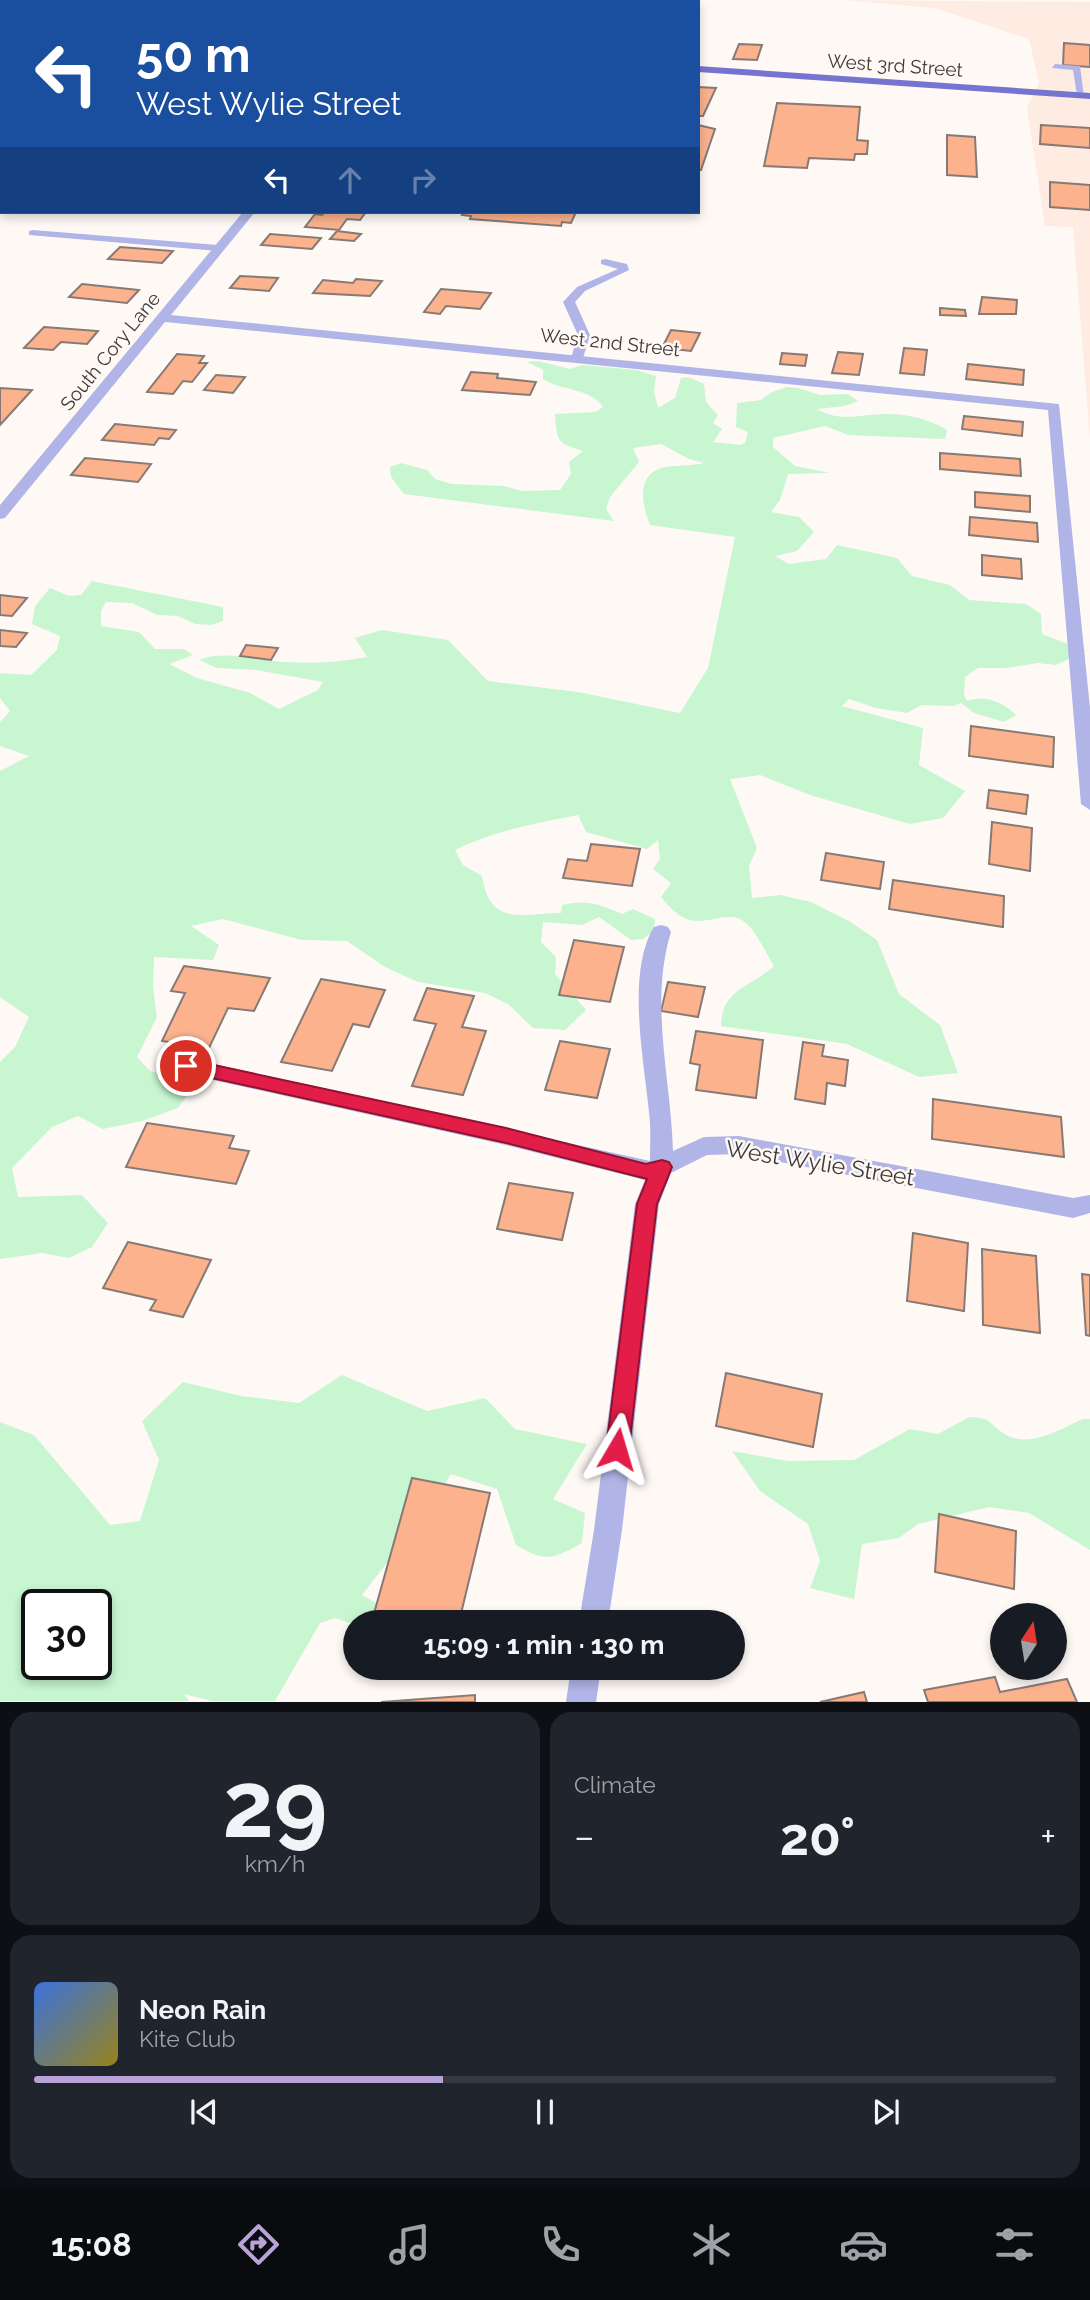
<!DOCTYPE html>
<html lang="en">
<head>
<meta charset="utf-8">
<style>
	:root { --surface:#171b24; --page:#20242c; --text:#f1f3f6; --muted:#9ea1a6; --line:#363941; --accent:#b9a2d8 }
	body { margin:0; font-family:Raleway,sans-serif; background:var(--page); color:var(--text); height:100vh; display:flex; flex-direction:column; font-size:26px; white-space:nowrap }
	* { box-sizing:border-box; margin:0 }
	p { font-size:23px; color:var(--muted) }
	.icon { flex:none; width:38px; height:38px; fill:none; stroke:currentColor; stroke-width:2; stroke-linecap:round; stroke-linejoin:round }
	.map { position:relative; height:1702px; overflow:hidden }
	.details { display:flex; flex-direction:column; gap:10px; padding:10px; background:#0d0f14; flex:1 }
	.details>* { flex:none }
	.top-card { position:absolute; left:0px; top:0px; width:700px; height:214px; box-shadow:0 4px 10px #0003; background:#1a4fa0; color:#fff; overflow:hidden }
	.needle { width:46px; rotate:12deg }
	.buttons { position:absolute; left:990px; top:1603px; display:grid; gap:14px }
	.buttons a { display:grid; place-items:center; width:77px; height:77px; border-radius:50%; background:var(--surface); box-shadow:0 4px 10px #0003; font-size:35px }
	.speed { position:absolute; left:21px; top:1589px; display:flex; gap:14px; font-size:35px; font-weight:700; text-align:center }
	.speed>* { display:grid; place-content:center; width:91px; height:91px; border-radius:50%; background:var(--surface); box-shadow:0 4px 10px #0003; line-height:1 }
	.speed .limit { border:4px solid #111; border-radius:10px; background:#fff; color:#111 }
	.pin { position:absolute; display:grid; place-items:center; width:60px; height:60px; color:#fff; margin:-30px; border:4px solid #fff; border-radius:50%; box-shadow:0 2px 7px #0007 }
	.me { position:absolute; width:77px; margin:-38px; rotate:7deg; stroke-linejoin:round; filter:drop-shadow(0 0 5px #0008) }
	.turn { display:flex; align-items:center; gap:24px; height:147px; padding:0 21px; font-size:32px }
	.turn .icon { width:91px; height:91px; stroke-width:2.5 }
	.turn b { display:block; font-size:49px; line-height:60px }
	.lanes { display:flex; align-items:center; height:66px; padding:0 21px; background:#0003; justify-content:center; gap:35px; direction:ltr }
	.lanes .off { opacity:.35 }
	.big { font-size:52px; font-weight:700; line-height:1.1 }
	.details .widget { flex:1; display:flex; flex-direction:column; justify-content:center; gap:10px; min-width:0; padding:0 24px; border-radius:21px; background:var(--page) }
	.details .dial { align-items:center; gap:0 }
	.dial b { font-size:91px; line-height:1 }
	.song { display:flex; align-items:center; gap:21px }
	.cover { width:84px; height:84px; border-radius:10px; background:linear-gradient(135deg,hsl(220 70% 55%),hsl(50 70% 35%)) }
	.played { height:7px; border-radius:4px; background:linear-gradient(90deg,var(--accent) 40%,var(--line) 40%) }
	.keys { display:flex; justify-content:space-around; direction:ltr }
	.heat { display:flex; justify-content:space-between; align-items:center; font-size:38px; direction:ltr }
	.details .tiles { flex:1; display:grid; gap:10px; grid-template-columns:1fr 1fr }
	.widget:last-child { grid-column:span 2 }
	.trip { position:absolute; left:343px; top:1610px; width:402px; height:70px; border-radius:35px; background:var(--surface); box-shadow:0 4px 10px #0003; font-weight:700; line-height:70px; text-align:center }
	.tab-bar { display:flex; height:112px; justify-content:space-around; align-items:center; background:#090b0e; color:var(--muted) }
	.tab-bar .icon { width:49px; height:49px }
	.tab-bar .on { color:var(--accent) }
	.tab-bar b { font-size:32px; color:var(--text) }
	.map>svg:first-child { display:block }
	.built { fill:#feece3 }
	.green { fill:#c7f6d0; fill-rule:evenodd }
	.building { fill:#fbb28d; stroke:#877a74; stroke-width:2 }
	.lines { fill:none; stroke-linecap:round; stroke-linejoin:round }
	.service { fill:#b0b4e6; fill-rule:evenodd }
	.minor { fill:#b0b4e6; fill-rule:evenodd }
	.primary { fill:#7575cf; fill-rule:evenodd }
	.rail-casing { stroke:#a19b98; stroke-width:3.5 }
	.rail { stroke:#fff9f6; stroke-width:2.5; stroke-dasharray:8; stroke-linecap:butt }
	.route { fill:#e11d48; stroke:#92132f; stroke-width:2 }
	.labels { text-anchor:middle; stroke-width:5; stroke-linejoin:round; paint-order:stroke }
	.far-street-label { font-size:19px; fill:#3f3937; stroke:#fff9f6 }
	.street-label { font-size:23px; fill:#3f3937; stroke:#fff9f6 }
</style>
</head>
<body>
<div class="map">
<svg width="1090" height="1702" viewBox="0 0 1090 1702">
	<rect width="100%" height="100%" fill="#fff9f6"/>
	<!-- built -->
	<path class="built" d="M844,0L1090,2V440L1073,227L1045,226L1027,108L1039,83L1029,39L934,8Z"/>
	<!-- green -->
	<path class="green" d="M538,361L570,369L582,365L636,370L656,376L654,391L658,408L675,398L681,378L688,377L704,384L706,402L718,415L713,423L722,429L713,442L740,445L745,443L748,432L736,427L737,403L761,400L772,392L787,387L798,388L820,395L848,394L858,401L845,406L817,409C839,422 858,415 882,414C905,413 928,418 947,430L945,439L848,435L825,426L773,438V447L795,466L830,473L788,474L780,500L771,512L799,517L814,532L797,551L775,556L789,564L826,559L837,545L897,558L912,576L950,585L969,600L1026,604L1041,614L1042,634L1086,651L1056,665L1038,663L1006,668H978L965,677L964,695L967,701C983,694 1004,702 1016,715L1004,722L974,713L961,703L954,706L922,705L907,713L876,708L849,699L842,706L923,728L919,765L965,791L943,818L910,824L810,795L760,775L730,779L757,848L749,866L752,898L780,895L811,902L849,921L877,940L899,994L940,1025L958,1073L919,1077L847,1044L721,1026C722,988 750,988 774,966C766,953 758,935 747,924C731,908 710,925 690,920C678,917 668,906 661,897L671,883L653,869L660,859L658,840L647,849L586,832L578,815C536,823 494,831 455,850L463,865L482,876C490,928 523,913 561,913L562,905C585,899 600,904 622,914L633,909L655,919L654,931L643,939L631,940L599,917L582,925L543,922L541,942L556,957L555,974L586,1010L565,1030L533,1028L508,1004L485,993L418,982L385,967L347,941L302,940L223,919L191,926L219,945L213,960L154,957L153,987L157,1017L137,1057L150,1071L195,1084L178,1108L142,1121L103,1129L78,1116L52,1127L12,1168L18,1197L82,1195L108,1223L92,1247L69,1258L42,1253L0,1259V1062L15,1047L29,1017L0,997V771L29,756L0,746V722L10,711L0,698V673L31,675L57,650L60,636L32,624L35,606L50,588L69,596L81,595L92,581L223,607V621L211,625L195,624L178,616L157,615L132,603L106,602L101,611V626L139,632L155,649H184L193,655L169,664L197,678L250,693L279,709L318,690L323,682L256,670L217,668L199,660C224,649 258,661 285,662C313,664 340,662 367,657L355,638L382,630L448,640L488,681L578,692L680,713L708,668L735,537L650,525C642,505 635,472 666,467C678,465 693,466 704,463L689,459L661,444L633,448L639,462L610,497L606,509L614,521L404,494L391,477L390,467L401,463L427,470L435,479L452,484L504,486L522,491L560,490L571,474L569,462L583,451C557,443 557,442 555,414L595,412L603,407C589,387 563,392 543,379V370L527,362Z
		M342,1375L427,1411L485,1398L515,1429L587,1444L553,1499L585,1513L582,1543C552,1560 545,1562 516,1545L497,1489L451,1474L427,1511L362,1595L410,1622H355V1625L335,1618L320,1623L275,1701H212L184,1694L189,1701H0V1422L34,1435L110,1525L140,1521L159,1460L142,1421L183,1382L241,1396L299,1403ZM37,1605H96V1664H37Z
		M969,1417C992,1418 986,1421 1003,1433C1028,1450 1060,1429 1083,1419H1090V1550L1029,1513L989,1507L918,1524L899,1538L862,1544L854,1599L810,1588L820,1561L808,1524L760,1491L732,1451L788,1461L854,1460L910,1429L938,1434Z"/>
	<!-- building -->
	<path class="building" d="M1064,43L1090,45V67L1063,65Z
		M739,44L762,45L757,60L733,59Z
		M698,87L716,88L703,116H698Z
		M777,103L860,107L857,140L868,141L867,154H855L854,160L809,158L807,168L764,166Z
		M698,125L715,129L701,170H698Z
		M1041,125L1090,128V148L1040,144Z
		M947,135L975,137L977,177L947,175Z
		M1050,182L1090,185V210L1050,207Z
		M325,212H366L360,220L347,219L339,230L305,227L315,214L322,215Z
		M464,212H576L571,223L562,222L561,226L470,219L471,216L462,215Z
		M337,231L361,234L354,241L330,239Z
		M270,234L321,238L312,249L261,245Z
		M120,247L173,251L162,263L108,259Z
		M240,276L278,278L269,291L230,288Z
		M356,279L382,281L370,296L313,293L323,280L353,283Z
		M82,284L139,290L127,303L69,297Z
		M441,289L491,293L480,309L446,306L440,314L424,312Z
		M982,297L1017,300L1016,314H979Z
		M940,308L965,310L966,316L940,315Z
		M44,327L98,331L87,344L61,342L53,350L24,348Z
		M671,330L700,333L691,351L662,348Z
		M904,348L927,350L924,375L900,373Z
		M838,352L863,354L859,375L832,373Z
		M782,353L807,355L805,366L780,364Z
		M177,354L204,356L199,363H207L192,382L183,381L173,394L147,392Z
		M968,364L1024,370L1023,385L966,379Z
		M471,372L498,374L497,378L536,382L530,395L462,390Z
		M216,375L245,377L233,393L204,390Z
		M0,388L32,390L0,425Z
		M964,416L1023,422L1022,436L962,429Z
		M115,424L176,430L169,439L159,438L154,445L102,440Z
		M940,453L1020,459L1021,476L940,469Z
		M85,458L151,464L138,482L71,475Z
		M975,492L1030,496V512L975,507Z
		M970,517L1037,523L1038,542L969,535Z
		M982,555L1021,559L1022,579L982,575Z
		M0,595L27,598L12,616L0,615Z
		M0,630L27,633L16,647L0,646Z
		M246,645L278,648L271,660L240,656Z
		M971,726L1054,737L1053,767L969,756Z
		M989,790L1028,795L1026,814L987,808Z
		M992,822L1032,828L1030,871L989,864Z
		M591,844L640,849L632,886L563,878L568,859L587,861Z
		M826,853L884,862L880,889L821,880Z
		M893,880L1004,896L1003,927L889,909Z
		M574,940L624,947L610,1002L559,995Z
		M184,966L270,978L254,1011L228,1008L209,1048L162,1041L185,993L171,991Z
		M321,979L385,990L369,1027L353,1024L332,1071L281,1062Z
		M668,982L705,987L698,1017L661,1011Z
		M427,988L474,996L462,1027L486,1031L463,1095L412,1086L436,1024L414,1020Z
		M696,1031L763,1040L756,1098L696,1090L700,1065L690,1063Z
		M560,1041L610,1049L597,1098L545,1090Z
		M803,1042L824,1045L822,1056L848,1060L845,1086L827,1083L825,1104L795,1099Z
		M933,1099L1061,1117L1064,1157L932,1139Z
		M147,1123L234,1136L229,1148L249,1151L236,1184L126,1167Z
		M509,1183L573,1193L562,1240L497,1229Z
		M913,1233L968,1243L964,1311L907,1301Z
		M128,1242L211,1260L183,1317L150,1310L156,1300L103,1288Z
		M982,1249L1036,1256L1040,1333L983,1325Z
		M1082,1274L1090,1275V1336L1086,1335Z
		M726,1373L822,1394L813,1447L716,1426Z
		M412,1478L490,1493L459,1622H401L373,1617Z
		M939,1514L1016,1531L1014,1589L935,1572Z
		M995,1677L1000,1692L1067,1679L1077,1702H928L924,1690Z
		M864,1692L867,1702H820Z
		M475,1695V1702H381Z"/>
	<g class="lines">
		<!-- service -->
		<path class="service" d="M433,0H441L431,2Z
			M464,0H476L461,2Z
			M505,0H536L539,2H507Z
			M571,0H579L570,2Z
			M1055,64L1080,66L1084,97L1077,95L1073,70L1052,68Z
			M33,230L218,245L223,248L218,251L29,235V231Z
			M605,259L627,264L629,270L585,291L575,302L590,335L583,358L573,360L571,358L578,335L563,302L577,287L618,269L601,264V260Z"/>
		<!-- minor -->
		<path class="minor" d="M243,212H255L171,315L1059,404L1090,708V810L1081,804L1048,410L165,322L5,518L0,519V505Z
			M661,925L668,927L671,932C649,1003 671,1078 673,1151L704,1137L739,1136L1073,1198L1090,1195V1213L1073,1218L739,1154L707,1155L671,1173L659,1204L622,1530L608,1622H579L594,1530L635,1204L645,1180L506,1145L186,1074L178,1072L175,1066L178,1060L186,1058L650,1161C650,1145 651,1128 649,1112C644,1061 626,972 654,927Z
			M571,1668H601L596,1702H566Z"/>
		<!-- primary -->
		<path class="primary" d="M0,28H2V34H0Z
			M698,66L1090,93V99L698,72Z"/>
		<!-- rail casing -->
		<g class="rail-casing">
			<path id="rail" d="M60,2L86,0"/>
		</g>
		<!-- rail -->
		<use href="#rail" class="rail"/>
	</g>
	<!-- route -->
	<path class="route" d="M186,1059L506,1128L646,1164L662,1160L669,1162L672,1167L657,1204L629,1449L625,1456L617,1459L610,1456L606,1449L637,1204L647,1179L506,1143L180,1071L177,1066L180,1061Z"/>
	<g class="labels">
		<!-- far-street labels -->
		<g class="far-street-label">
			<text transform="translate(895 65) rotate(4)" y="7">West 3rd Street</text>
			<text transform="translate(610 342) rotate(6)" y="7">West 2nd Street</text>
			<text transform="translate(110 351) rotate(-51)" y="7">South Cory Lane</text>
		</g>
		<!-- street labels -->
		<g class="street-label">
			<text transform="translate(820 1163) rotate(9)" y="8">West Wylie Street</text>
		</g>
	</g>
</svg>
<div class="buttons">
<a><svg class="needle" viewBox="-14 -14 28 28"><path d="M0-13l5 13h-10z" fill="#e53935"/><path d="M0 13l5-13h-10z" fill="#9ea1a6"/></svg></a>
</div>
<div class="speed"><div class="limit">30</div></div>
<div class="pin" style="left:186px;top:1066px;background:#d93025"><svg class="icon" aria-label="arrive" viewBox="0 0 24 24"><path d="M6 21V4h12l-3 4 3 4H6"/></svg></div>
<svg class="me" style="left:617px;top:1449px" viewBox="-20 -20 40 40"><path d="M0-17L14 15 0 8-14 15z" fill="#e11d48" stroke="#fff" stroke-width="4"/></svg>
<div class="trip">15:09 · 1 min · 130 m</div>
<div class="top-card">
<div class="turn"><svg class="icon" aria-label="left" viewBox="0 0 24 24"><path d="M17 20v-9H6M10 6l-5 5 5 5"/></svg><div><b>50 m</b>West Wylie Street</div></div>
<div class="lanes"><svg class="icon" aria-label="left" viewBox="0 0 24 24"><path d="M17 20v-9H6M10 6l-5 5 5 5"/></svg><svg class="icon off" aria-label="ahead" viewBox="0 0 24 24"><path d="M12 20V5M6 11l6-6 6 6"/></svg><svg class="icon off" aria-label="right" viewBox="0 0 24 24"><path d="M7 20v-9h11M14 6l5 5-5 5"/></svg></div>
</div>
</div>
<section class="details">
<div class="tiles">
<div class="widget dial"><b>29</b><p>km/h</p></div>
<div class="widget"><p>Climate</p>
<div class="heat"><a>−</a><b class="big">20°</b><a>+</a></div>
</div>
<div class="widget">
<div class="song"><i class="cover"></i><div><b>Neon Rain</b><p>Kite Club</p></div></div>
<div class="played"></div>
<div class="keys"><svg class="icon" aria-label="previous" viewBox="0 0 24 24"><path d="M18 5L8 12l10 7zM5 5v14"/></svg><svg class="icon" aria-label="pause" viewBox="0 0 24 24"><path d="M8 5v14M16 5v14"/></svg><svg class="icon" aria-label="next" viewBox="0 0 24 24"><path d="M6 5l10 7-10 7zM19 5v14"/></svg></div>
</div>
</div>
</section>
<nav class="tab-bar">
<b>15:08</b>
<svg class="icon on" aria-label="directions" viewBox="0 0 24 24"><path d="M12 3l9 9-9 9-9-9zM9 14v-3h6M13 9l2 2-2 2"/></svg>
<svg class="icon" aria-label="music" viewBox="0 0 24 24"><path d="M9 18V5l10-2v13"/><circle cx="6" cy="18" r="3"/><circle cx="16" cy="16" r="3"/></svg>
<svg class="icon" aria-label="phone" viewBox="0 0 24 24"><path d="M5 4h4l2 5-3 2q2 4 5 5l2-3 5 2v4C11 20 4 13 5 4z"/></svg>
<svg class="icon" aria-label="climate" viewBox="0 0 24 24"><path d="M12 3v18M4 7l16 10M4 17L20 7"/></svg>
<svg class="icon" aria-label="car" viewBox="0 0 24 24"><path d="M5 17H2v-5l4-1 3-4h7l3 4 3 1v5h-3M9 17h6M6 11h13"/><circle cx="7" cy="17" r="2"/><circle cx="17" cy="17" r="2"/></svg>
<svg class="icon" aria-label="filters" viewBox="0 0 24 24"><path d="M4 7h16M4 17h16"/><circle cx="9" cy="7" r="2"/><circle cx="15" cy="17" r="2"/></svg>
</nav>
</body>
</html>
